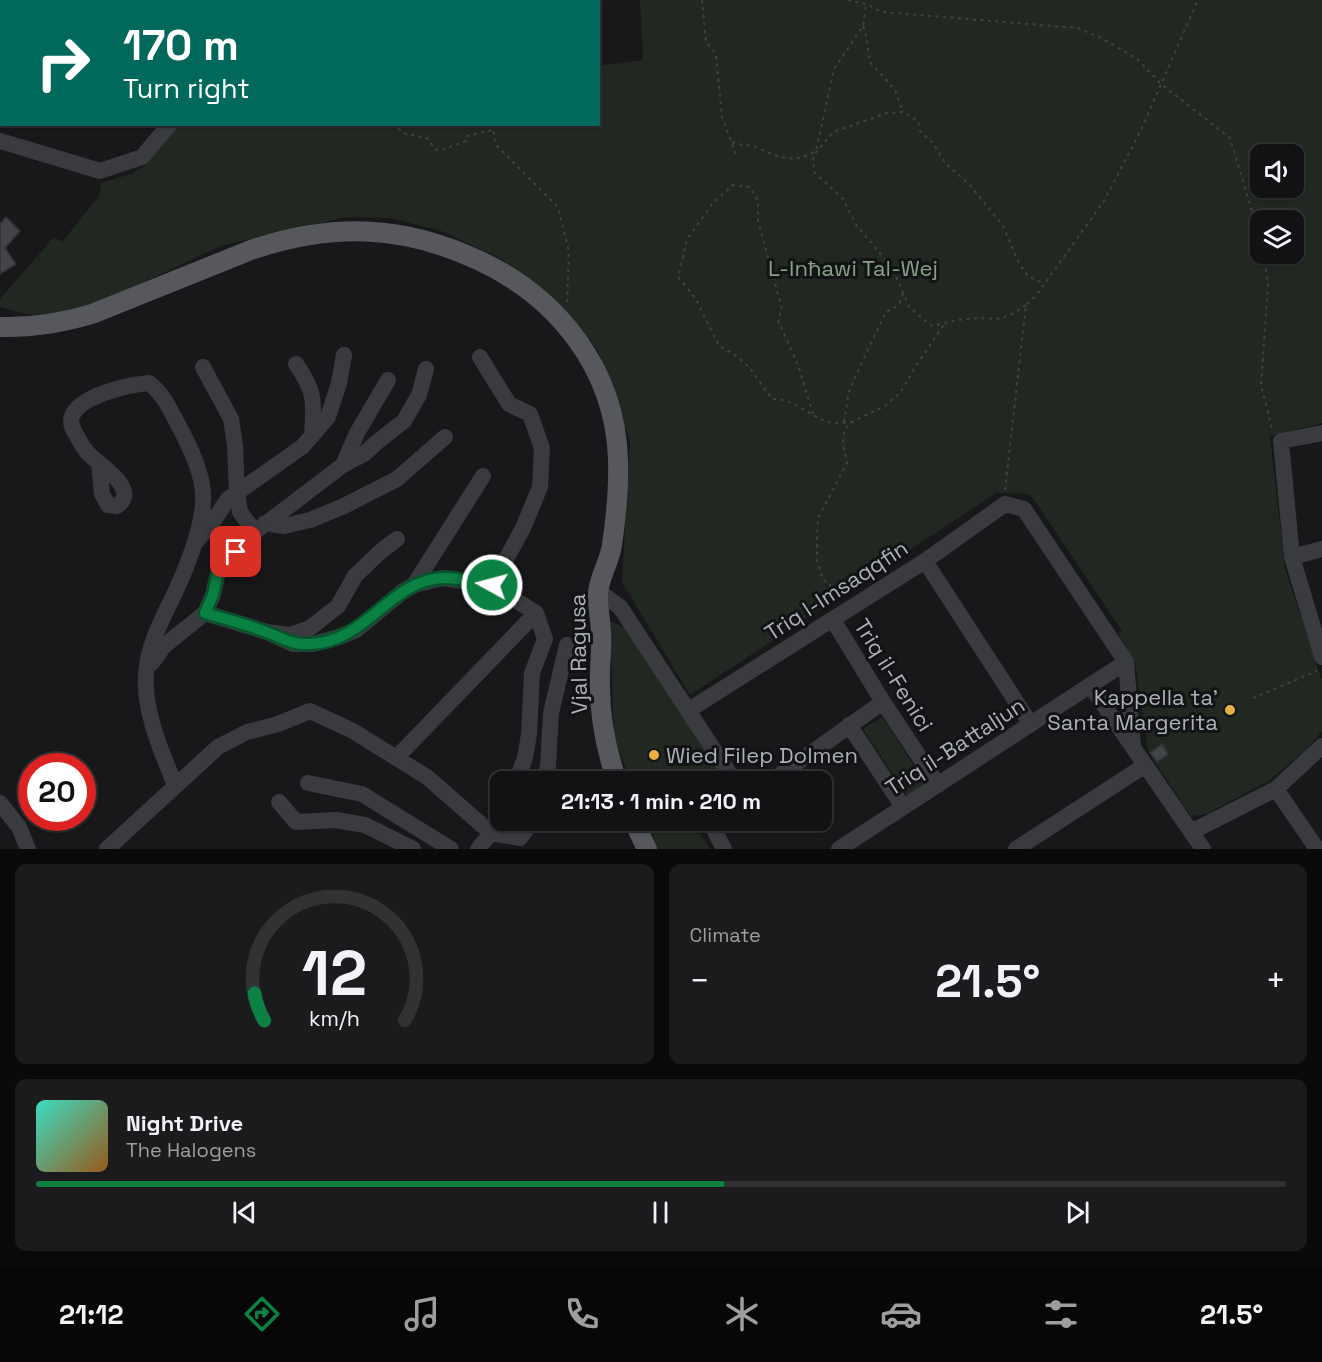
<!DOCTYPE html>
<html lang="en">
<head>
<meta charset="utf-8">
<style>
	:root { --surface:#121214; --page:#1b1b1d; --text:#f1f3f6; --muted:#9c9ea0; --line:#313234; --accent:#0b8043 }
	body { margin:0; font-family:"Space Grotesk",sans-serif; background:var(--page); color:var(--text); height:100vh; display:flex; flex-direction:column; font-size:22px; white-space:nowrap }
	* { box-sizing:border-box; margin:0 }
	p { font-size:20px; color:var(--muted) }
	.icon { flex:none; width:33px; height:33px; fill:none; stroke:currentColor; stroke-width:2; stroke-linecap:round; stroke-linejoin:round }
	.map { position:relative; height:849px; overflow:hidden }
	.panel { display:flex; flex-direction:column; gap:15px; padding:15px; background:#0a0a0b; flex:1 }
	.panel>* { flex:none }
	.hud { position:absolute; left:0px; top:0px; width:600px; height:126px; box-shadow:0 2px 4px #0004,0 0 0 2px var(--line); background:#00695c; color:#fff; overflow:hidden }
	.buttons { position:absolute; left:1250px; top:144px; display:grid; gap:12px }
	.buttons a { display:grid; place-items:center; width:54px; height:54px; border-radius:12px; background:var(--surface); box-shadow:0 2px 4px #0004,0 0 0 2px var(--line); font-size:30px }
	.speed { position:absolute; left:18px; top:753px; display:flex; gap:12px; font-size:30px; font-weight:700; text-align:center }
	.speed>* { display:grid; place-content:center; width:78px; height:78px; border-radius:50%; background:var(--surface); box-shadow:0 2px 4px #0004,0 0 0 2px var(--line); line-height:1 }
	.speed .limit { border:9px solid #d22; background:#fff; color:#111 }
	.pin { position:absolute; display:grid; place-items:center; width:51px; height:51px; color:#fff; margin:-26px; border-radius:12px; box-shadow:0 3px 9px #0006 }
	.me { position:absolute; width:66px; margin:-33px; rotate:277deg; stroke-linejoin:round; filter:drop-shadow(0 0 4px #0008) }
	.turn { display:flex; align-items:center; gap:21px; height:126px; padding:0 24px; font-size:27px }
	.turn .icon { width:78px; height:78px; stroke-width:2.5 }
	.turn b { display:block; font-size:42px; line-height:51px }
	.big { font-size:45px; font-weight:700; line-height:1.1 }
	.panel .widget { flex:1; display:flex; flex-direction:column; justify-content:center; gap:9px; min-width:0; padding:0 21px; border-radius:12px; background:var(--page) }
	.panel .dial { align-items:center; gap:0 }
	.dial svg { height:156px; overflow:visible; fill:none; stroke:var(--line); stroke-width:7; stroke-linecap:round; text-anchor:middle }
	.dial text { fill:var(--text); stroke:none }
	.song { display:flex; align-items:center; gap:18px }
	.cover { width:72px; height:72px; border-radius:9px; background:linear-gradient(135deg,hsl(170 70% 55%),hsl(30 70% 35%)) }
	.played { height:6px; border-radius:3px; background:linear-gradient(90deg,var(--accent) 55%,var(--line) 55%) }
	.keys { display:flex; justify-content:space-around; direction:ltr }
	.heat { display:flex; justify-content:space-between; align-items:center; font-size:33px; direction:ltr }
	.panel .tiles { flex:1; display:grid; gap:15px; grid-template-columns:1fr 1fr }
	.widget:last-child { grid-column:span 2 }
	.trip { position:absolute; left:490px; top:771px; width:342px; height:60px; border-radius:12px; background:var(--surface); box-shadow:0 2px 4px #0004,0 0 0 2px var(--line); font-weight:700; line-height:60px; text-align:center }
	.menu { display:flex; height:96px; justify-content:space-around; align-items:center; background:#070708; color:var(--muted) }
	.menu .icon { width:42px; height:42px }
	.menu .current { color:var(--accent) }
	.menu b { font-size:27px; color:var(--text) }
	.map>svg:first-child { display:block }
	.green { fill:#212821; fill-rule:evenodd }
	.building { fill:#434447; stroke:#333336; stroke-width:1.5 }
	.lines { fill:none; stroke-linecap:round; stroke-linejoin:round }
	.path { stroke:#404246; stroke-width:2; stroke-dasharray:3 4.5; stroke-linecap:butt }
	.minor { stroke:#3a3b3f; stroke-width:16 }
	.major { stroke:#56585e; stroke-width:20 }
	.route-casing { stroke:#07532c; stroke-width:15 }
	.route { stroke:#0b8043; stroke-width:10 }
	.poi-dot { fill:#eaaf41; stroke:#131316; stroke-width:2 }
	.labels { text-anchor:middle; stroke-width:6; stroke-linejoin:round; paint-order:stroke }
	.park-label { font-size:22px; fill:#84a385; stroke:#131316 }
	.street-label { font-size:22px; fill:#abb0b9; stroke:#131316 }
	.poi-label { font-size:22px; fill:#abb0b9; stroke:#131316; text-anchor:end }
</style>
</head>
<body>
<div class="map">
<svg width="1322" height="849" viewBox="0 0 1322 849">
	<rect width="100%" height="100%" fill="#18181a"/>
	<!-- green -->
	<path class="green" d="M640,0H1322V423L1270,436L1285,569L1322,680V731L1305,751L1267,782L1206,814L1191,816L1148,751L1135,663L1118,633L1122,631L1030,494L996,493L690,695L622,582L630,441L598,351L562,306L503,260L444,232L391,218L346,217L220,246L98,304L42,318L0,307V299L54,237L62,242L99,196L101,183L131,174L146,165L177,125L598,124L599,66L643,60ZM1260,154H1293V188H1260ZM1260,220H1293V254H1260Z
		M610,621L627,629L725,781H631L614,738Z
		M882,717L926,784L907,796L863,729Z
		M647,821H692L710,849H658Z"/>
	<!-- building -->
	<path class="building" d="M6,217L20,231L5,248L16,264L0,274V224Z
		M1162,744L1168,754L1157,762L1150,753Z"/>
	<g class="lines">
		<!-- path -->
		<path class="path" d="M702,0L706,42L716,54L722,117L737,157
			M848,0L866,4L882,12L1078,28L1101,38L1136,58L1161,84L1230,138L1251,208L1260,229
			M863,26L865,30L870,62L895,90L903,112
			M392,124L406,134L427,138L435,149L439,151L466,141L467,136L489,131L494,127
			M493,124L495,144L558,207L569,252L567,304
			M732,142C741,146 747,144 755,147C781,157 790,165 816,151L834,69L863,26L866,5
			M1264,254L1268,285L1261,385L1272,429
			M1026,305C998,325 997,316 966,319C955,320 943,324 932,326L909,307L893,269L857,226L843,199L814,172L813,156L833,132L887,113L903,112L918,121L920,131L933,143L945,163L969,184L1003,226L1019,263L1028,276L1044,284
			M813,414L798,365L778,320L782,309L758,221V201L750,187L733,185L713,203L687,239L678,277L696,299L719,346L734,354L749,367L772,399C795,398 811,419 833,423C838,424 846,422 852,422
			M844,422L849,391L869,347L886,312L899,305L903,293
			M1005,490L1026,305L1035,297L1104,201L1141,130L1198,0
			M833,602L830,584L823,580L817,560V535L818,518L847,463L843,445L844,430L852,422L885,406L900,393L916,366L945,323
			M1253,698L1317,671"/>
		<!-- minor -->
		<path class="minor" d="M34,0L37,2
			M293,0L295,2
			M276,2L277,0
			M480,2L481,0
			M516,2L517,0
			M0,141L100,171L142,157L170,124
			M480,357L509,404L530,414L542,448L540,487L523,528L492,585
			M296,364C316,392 314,403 312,436
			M203,367L231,419L235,445L237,493L240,512L255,532
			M1322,433L1281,441L1292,557L1322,657
			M99,463C111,473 137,492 117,506L108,505L102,494L99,463C89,455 84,450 78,438C74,431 69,424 72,416C81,395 128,385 149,383C165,395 172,414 182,432C192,451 205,479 203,502C202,530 185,572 173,597C161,621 147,648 146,675C143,710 162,753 175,785
			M343,465L357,433L388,380
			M265,523L284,526L310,520L344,506L397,479L445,437
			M195,543L210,526L228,499L302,447L328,417L339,383L344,355
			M1292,557L1322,549
			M925,561L1030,723
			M414,585L442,578L492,585L536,613L545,639L532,673L529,734L525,758L516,782
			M598,591L620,607L735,782
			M205,613L267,632L290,635L310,628L338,606L355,576L381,551L397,539
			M833,620L883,702L938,785
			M267,632L293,644H313L339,637L356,630L402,592L414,585L483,476
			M152,663L164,646L205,613L213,595L218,572L255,532L343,465L364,454L377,442L404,421L419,395L426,369
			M1090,685L1203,849
			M689,710L925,561L1005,504L1024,509L1126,662L1133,747
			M849,725L903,807
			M396,758L536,613
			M543,782L548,766L551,713L567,645
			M770,782L883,702
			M308,783L362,794L451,849
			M1276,789L1317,849
			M279,802L296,822L336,820L365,825L413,849
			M0,803L19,827L28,849
			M501,813L491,833L520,838L533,820
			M709,820L724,849
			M1191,832L1276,789L1322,746
			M107,849L218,747L247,732L278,724L310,711L353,731L427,777L491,833L478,849
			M839,849L1126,662
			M1016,849L1144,766"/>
		<!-- major -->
		<path class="major" d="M0,327C32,328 61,323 92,314L251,250C331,223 402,224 480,261C559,298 615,370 618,459C619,487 616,517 612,545C610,561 599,577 598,593C597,606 601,620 601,634C602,652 599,670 600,688C600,719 607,752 617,782
			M633,820L647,849"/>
	</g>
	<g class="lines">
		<!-- route casing -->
		<g class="route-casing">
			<path id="route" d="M236,552L218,572L213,595L205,613C225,619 246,624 266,632C283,638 291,645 310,644C367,642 389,581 442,578C458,577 477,583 492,585"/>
		</g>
		<!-- route -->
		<use href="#route" class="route"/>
	</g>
	<!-- markers -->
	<g class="poi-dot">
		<circle cx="1230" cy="710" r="6"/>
		<circle cx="654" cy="755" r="6"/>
	</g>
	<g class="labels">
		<!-- park labels -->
		<g class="park-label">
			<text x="853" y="276">L-Inħawi Tal-Wej</text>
		</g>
		<!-- street labels -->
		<g class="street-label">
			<text transform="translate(836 590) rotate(-33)" y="8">Triq l-Imsaqqfin</text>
			<text transform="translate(578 654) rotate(-91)" y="8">Vjal Ragusa</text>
			<text transform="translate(894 675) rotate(58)" y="8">Triq il-Fenici</text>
			<text transform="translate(955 746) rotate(-33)" y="8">Triq il-Battaljun</text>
		</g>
		<!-- poi labels -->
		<g class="poi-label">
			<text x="1218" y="705">Kappella ta'<tspan x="1218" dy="25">Santa Margerita</tspan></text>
			<text x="666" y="763" text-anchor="start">Wied Filep Dolmen</text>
		</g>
	</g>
</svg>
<div class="buttons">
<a><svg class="icon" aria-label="sound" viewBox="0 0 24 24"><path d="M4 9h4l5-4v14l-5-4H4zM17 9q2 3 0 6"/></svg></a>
<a><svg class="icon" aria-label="layers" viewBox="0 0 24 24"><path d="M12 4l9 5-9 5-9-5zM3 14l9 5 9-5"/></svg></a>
</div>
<div class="speed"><div class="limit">20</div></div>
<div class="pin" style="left:236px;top:552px;background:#d93025"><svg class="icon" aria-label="arrive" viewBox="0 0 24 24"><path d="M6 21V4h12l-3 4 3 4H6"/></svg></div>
<svg class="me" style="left:492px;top:585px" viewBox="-20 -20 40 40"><circle r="17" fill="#0b8043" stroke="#fff" stroke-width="3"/><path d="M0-11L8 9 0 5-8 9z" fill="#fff"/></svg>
<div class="trip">21:13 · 1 min · 210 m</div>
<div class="hud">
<div class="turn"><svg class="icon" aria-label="right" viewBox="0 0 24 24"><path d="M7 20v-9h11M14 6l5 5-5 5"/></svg><div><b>170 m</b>Turn right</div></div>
</div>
</div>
<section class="panel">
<div class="tiles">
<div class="widget dial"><svg viewBox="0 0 100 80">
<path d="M14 69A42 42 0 1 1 86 69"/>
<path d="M14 69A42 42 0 0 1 9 55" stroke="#0b8043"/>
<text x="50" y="56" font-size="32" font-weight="700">12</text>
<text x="50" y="72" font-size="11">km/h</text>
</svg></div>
<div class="widget"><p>Climate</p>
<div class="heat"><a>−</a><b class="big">21.5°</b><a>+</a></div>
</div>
<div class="widget">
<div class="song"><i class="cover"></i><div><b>Night Drive</b><p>The Halogens</p></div></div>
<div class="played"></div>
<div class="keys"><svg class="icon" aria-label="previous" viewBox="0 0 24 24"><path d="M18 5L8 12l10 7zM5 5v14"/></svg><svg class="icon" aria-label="pause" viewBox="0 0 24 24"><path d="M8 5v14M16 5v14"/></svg><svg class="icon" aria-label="next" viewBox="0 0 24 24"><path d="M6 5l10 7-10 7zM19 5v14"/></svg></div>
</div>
</div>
</section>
<nav class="menu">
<b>21:12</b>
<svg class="icon current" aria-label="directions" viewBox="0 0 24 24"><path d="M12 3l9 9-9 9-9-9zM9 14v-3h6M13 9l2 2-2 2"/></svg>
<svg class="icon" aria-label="music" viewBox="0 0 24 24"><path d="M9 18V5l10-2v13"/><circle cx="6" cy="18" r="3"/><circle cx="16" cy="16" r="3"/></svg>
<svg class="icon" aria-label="phone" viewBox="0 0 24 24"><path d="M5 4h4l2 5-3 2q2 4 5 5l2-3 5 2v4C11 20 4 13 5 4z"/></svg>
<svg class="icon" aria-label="climate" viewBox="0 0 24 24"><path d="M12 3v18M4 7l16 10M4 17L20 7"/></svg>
<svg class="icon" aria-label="car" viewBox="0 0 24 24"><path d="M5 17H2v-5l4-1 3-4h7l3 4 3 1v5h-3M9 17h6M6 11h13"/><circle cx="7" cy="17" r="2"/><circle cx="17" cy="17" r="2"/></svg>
<svg class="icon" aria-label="filters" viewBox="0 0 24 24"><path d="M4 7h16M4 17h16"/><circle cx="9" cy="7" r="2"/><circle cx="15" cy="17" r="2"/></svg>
<b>21.5°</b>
</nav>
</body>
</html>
